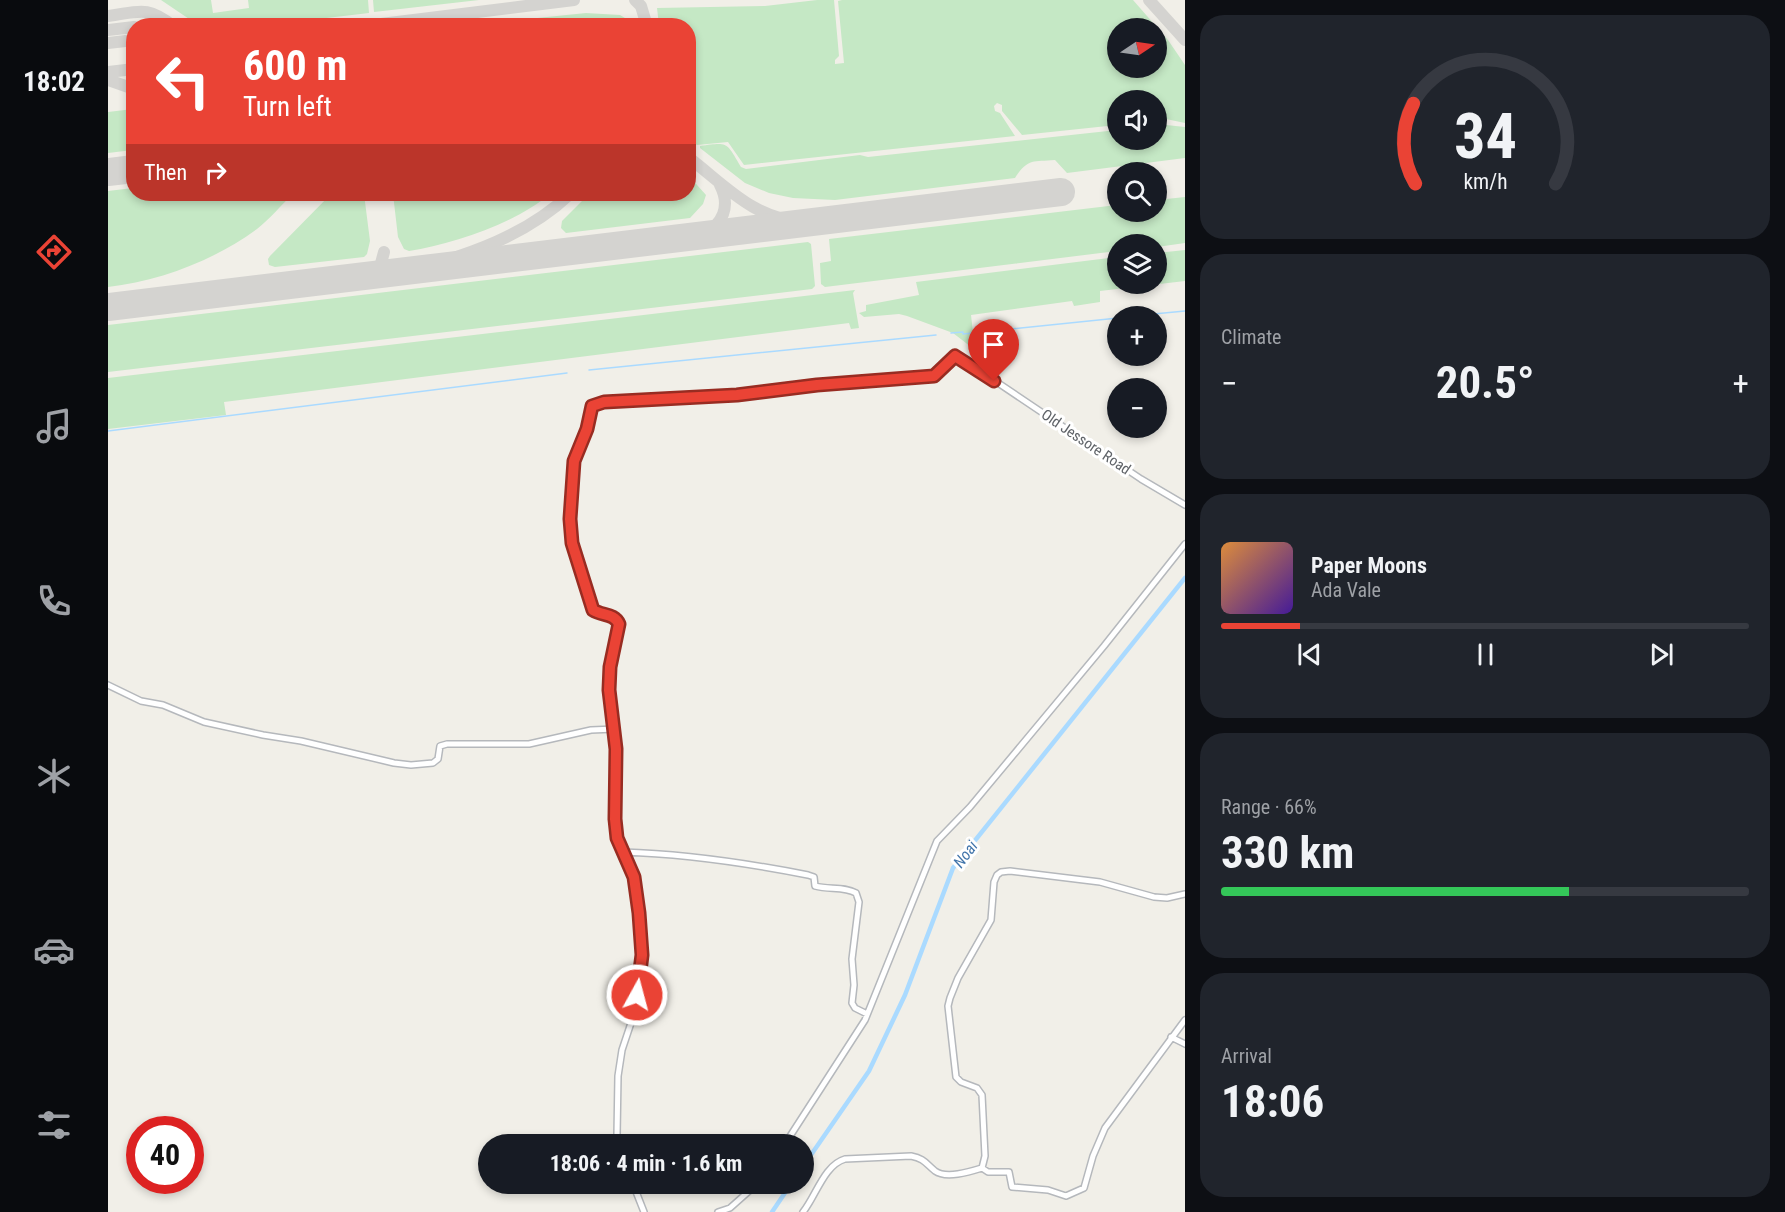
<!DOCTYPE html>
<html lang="en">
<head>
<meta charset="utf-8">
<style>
	:root { --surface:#171b24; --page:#20242c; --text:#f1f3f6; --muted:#9ea1a6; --line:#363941; --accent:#ea4335 }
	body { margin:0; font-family:"Roboto Condensed",sans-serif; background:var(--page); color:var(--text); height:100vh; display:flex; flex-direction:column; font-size:22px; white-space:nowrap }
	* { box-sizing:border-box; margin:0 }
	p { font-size:20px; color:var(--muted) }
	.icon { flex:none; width:33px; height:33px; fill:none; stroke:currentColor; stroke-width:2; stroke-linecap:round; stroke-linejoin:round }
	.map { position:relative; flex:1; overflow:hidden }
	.sheet { display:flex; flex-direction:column; gap:15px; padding:15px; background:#0d0f14; width:600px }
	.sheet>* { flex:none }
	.banner { position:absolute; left:18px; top:18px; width:570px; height:183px; border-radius:24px; box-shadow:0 3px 9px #0003; background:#ea4335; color:#fff; overflow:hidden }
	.needle { width:39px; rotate:77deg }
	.fabs { position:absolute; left:999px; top:18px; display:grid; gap:12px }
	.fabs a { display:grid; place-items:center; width:60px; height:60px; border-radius:50%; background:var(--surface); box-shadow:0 3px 9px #0003; font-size:30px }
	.speed { position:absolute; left:18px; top:1116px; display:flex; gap:12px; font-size:30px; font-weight:700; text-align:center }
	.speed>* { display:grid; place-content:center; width:78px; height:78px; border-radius:50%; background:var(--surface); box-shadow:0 3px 9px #0003; line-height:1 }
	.speed .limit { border:9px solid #d22; background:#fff; color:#111 }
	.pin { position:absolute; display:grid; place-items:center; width:51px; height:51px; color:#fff; margin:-62px -26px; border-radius:50% 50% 50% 0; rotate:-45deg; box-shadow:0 0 6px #0007 }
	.pin .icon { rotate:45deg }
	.me { position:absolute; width:66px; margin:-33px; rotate:7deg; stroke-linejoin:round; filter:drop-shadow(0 0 4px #0008) }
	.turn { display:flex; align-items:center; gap:21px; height:126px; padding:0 18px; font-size:27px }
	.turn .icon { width:78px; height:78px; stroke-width:2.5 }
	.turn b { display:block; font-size:42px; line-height:51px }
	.then { display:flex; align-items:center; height:57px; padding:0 18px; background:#0003; gap:12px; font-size:22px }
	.big { font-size:45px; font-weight:700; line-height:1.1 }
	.sheet .widget { flex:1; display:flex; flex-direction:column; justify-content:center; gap:9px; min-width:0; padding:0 21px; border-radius:24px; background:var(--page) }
	.sheet .dial { align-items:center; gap:0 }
	.dial svg { height:156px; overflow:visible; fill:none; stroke:var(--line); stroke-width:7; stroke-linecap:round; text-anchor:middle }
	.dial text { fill:var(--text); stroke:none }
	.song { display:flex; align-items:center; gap:18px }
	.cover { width:72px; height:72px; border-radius:9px; background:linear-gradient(135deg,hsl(30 70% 55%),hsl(260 70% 35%)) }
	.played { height:6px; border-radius:3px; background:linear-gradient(90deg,var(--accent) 15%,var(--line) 15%) }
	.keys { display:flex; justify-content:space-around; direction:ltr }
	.heat { display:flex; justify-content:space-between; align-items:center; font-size:33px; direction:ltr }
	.charge { height:9px; border-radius:4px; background:linear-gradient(90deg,#34c759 66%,var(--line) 0) }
	.trip { position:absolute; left:370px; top:1134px; width:336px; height:60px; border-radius:30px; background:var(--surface); box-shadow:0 3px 9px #0003; font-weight:700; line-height:60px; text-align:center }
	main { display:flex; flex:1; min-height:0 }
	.tabs { display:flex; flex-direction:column; width:108px; justify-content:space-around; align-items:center; background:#090b0e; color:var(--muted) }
	.tabs .icon { width:42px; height:42px }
	.tabs .on { color:var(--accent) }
	.tabs b { font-size:27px; color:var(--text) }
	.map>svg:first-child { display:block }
	.green { fill:#c5e8c5; fill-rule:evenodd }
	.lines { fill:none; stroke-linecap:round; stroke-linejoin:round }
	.stream { stroke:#aadaff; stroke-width:1.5 }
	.canal { stroke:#aadaff; stroke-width:4.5 }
	.taxiway { stroke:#d4d3d0; stroke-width:12 }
	.runway { stroke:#d4d3d0; stroke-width:28 }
	.tertiary-casing { stroke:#b5b8bc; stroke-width:8 }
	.tertiary { stroke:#fff; stroke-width:5 }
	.route-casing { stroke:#982c22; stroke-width:15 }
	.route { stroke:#ea4335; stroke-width:10 }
	.labels { text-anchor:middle; stroke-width:6; stroke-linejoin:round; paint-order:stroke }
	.street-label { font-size:15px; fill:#5f6368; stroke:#fff }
	.water-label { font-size:16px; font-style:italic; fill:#4174aa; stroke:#fff }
</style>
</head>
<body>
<main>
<nav class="tabs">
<b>18:02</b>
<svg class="icon on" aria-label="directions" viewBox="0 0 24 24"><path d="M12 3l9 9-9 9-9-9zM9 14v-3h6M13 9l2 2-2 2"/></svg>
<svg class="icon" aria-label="music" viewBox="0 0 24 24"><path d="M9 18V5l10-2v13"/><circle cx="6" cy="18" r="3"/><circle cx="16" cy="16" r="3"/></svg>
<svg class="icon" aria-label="phone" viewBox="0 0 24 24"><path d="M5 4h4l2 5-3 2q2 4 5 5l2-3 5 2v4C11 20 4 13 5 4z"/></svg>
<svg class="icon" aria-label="climate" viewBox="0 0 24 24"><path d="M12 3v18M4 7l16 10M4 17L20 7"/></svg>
<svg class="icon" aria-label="car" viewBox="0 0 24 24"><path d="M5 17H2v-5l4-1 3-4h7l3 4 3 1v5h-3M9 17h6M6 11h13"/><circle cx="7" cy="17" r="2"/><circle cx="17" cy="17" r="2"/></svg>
<svg class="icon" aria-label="filters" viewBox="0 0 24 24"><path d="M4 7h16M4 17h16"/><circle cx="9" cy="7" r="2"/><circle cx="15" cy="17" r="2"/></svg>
</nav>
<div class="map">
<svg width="1077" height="1212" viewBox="0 0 1077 1212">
	<rect width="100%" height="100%" fill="#f1efe8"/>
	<!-- green -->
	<path class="green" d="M53,0H103L105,13L141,8L140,0H260L261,13L159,25H90Z
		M265,0H371L266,12Z
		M709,0H726L731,56L727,60V64L736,63L730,1L734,0H1025L1060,40L1077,65V123L1058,119L1049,120L1048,100H1010L1009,125L914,135L894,111V105L889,103L886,106L887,111L892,113L907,136L636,165L620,142L589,145L581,140L580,26L551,25L549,8L657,6ZM1010,28H1048V68H1010Z
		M478,13L512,15L517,18L521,25H362Z
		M25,109V150L0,153V112Z
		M1049,124L1077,127V158L959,173L947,160C925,162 920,158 907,178L727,200L685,198L661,193L637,183L592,148V146C621,142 618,142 633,167L638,169L752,155L760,157L1009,130L1010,140H1048Z
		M581,176L598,195L595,204L582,218L458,233L453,228L454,221L481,194H580Z
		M25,188L26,194H185C173,205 162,219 149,229C107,260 52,281 0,287V191Z
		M223,194H256L262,241L259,254L256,257L167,267L161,265L160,259L162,256Z
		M285,194H442C408,223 345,244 301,251L296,249L290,237Z
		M1077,197V243L1049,247L1048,244H1010L1009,251L717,287L713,284L712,263L723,261L721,239L1009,205L1010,212H1048L1049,200Z
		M700,242L703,244L707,286L704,289L0,372V325Z
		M1077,250V281L992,291V302L966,306L964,301L863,315L867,350L845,333L799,316L791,314L756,317L751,313L758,311V305L811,295L808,282L1009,257L1010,284H1048L1049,253Z
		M747,290L745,293L751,328L743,329L741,323L116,402L118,415L0,429V378Z"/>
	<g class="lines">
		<!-- stream -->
		<path class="stream" d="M1025,316L1077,311
			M843,333L855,332V334L1010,318
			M481,370L828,335
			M0,431L459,373"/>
		<!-- canal -->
		<path class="canal" d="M696,1165L761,1071L797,995L845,868L1077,578
			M664,1212L683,1184"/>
		<!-- taxiway -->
		<path class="taxiway" d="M527,0L533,6L539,26
			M1041,0L1077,40
			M0,16C31,12 38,5 65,26
			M35,26L54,23L63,26
			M257,26L466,0
			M0,30L26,27
			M0,43L26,40
			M0,72L26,69
			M0,80L26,89
			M580,157C619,187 645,219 698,223
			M594,235C615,225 623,206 612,185
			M305,270C361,255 419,235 462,194
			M257,276L272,267L276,252"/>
		<!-- runway -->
		<path class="runway" d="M0,172L26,169
			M0,307L953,192"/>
		<!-- tertiary casing -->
		<g class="tertiary-casing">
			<path id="tertiary" d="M0,685L33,701L55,705L96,722L155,735L193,741L286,763L303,765L325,763L330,759L332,746L339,744H421L483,730L507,729C501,687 501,666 511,624C505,611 489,617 482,605L464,543L462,519L467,461L479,429L484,406L496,402L629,395L709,385L826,376L847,356H850L1033,479L1077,505
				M507,729V819L509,838L526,877L532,923L534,955L526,1014L514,1050L510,1076L509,1135L510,1144
				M515,852C577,854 639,863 700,875L706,877L707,886C721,890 736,886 748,893L751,902L744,959L746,985L744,1003L747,1008L759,1014
				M1063,1037L1077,1044
				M677,1144L757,1020L829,841L862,807L996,646L1077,544
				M874,1168L880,1172H901L904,1187L940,1190L958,1196L976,1188L985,1156L997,1128L1077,1020
				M525,1184L536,1212
				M610,1212L622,1208L649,1184
				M695,1212C708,1196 716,1165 737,1159L803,1156C817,1159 817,1163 827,1171C838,1179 861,1172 874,1168L877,1156L874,1095L869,1088L853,1082L848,1077L840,1006L842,998L850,978L883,920L886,882L889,875L893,872L902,871L992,882L1046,897L1059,898L1077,894"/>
		</g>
		<!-- tertiary -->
		<use href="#tertiary" class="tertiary"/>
	</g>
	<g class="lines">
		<!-- route casing -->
		<g class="route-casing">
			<path id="route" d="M529,995L534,955L531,913L526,877L509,838L507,819L508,749L501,690L502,667L511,624C506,613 494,616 485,610L464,543L462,519L466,461L479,429L484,406L496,402L629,395L709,385L826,376L847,356L886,381"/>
		</g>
		<!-- route -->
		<use href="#route" class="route"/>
	</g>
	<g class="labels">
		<!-- street labels -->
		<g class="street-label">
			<text transform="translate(978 442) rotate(34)" y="5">Old Jessore Road</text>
		</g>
		<!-- water labels -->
		<g class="water-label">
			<text transform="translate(857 854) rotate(-53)" y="6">Noai</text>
		</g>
	</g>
</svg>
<div class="fabs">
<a><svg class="needle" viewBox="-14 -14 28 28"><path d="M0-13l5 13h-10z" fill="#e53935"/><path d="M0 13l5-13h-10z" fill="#9ea1a6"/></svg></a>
<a><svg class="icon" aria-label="sound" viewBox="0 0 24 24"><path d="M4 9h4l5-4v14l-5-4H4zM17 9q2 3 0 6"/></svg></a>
<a><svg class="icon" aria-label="search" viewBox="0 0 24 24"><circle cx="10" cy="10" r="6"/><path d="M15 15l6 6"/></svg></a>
<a><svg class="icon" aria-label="layers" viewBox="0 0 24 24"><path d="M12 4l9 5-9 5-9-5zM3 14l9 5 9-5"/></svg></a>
<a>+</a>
<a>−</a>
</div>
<div class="speed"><div class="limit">40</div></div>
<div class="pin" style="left:886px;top:381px;background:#d93025"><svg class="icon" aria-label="arrive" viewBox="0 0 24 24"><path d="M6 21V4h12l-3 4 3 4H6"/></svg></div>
<svg class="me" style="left:529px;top:995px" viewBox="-20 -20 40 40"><circle r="17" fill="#ea4335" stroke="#fff" stroke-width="3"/><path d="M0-11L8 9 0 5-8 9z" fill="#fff"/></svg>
<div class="trip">18:06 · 4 min · 1.6 km</div>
<div class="banner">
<div class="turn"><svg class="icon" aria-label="left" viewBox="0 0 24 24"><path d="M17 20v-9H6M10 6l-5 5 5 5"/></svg><div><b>600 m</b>Turn left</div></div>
<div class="then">Then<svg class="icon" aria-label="right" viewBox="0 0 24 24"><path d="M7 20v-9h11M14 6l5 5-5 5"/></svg></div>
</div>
</div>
<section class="sheet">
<div class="widget dial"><svg viewBox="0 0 100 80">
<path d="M14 69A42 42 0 1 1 86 69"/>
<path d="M14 69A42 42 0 0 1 13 28" stroke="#ea4335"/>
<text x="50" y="56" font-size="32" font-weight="700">34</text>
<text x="50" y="72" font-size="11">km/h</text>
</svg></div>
<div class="widget"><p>Climate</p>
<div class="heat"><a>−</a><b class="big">20.5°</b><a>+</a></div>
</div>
<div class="widget">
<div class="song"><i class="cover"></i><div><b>Paper Moons</b><p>Ada Vale</p></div></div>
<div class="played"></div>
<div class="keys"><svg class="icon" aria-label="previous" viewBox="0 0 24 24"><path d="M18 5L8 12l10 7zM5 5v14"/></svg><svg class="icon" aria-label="pause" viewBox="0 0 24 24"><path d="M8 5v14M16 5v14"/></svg><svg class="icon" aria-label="next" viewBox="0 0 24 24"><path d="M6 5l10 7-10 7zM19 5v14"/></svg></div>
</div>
<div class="widget"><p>Range · 66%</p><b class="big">330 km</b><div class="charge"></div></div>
<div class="widget"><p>Arrival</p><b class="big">18:06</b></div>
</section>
</main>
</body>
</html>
